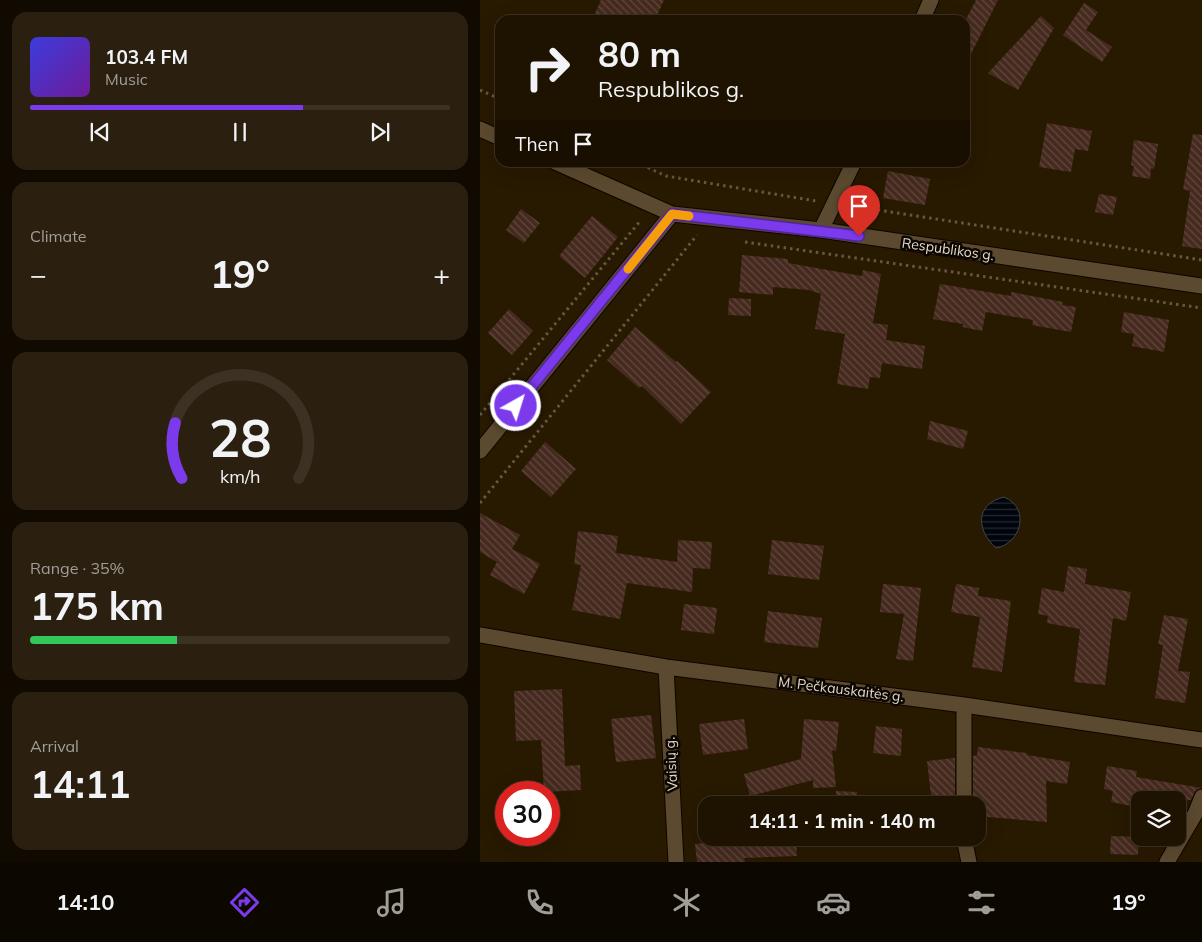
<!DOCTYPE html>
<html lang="en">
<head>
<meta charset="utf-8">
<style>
	:root { --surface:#1e1301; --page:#2b2010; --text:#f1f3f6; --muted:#a19e99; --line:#3c3223; --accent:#7c3aed }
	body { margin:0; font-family:Mulish,sans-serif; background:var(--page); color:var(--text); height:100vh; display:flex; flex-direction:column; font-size:19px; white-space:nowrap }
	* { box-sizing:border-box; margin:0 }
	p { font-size:16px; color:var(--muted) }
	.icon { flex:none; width:28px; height:28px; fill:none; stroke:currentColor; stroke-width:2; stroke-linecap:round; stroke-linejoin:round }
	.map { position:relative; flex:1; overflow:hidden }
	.drawer { display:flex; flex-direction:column; gap:12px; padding:12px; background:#100a01; width:480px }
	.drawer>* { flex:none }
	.top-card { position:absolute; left:15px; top:15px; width:475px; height:152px; border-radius:15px; box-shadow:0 5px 20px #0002,0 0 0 1px var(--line); background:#1e1301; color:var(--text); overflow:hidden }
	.buttons { position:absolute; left:651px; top:791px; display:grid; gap:10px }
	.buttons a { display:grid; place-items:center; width:55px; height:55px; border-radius:10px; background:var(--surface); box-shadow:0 5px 20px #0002,0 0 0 1px var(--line); font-size:25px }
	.speed { position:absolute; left:15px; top:781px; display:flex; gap:10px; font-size:25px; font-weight:700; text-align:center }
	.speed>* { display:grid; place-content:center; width:65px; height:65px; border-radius:50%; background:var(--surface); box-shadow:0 5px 20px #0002,0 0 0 1px var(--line); line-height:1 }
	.speed .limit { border:8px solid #d22; background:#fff; color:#111 }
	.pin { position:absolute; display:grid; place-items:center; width:42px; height:42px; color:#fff; margin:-51px -21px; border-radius:50% 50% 50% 0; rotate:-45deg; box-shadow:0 0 5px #0007 }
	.pin .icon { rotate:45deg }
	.me { position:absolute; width:55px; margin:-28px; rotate:39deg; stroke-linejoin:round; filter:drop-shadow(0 0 4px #0008) }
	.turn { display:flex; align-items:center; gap:18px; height:105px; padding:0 20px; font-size:22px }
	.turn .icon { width:65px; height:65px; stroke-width:2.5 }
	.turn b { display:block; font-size:35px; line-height:42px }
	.then { display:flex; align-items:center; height:48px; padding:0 20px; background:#0003; gap:10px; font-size:19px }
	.big { font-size:38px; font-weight:700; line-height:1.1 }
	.drawer .card { flex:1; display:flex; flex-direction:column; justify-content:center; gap:8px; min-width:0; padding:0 18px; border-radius:15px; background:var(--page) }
	.drawer .dial { align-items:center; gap:0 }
	.dial svg { height:130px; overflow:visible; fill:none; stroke:var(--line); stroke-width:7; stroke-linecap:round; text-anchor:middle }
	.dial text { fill:var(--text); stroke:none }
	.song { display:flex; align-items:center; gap:15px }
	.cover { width:60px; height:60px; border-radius:8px; background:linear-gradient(135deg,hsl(240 70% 55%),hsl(280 70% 35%)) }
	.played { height:5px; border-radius:2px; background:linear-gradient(90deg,var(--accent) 65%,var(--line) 65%) }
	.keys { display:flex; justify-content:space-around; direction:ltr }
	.heat { display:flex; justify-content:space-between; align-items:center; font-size:28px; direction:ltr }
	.charge { height:8px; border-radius:4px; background:linear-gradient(90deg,#34c759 35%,var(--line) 0) }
	.trip { position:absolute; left:218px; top:796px; width:288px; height:50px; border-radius:15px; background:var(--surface); box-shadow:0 5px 20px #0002,0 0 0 1px var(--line); font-weight:700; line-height:50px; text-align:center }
	.menu { display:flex; height:80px; justify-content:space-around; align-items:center; background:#0c0800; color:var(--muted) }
	.menu .icon { width:35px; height:35px }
	.menu .active { color:var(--accent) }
	.menu b { font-size:22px; color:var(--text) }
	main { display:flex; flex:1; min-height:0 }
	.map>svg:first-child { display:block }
	.water { fill:url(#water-rules); stroke:#444445 }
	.building { fill:url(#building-back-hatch) }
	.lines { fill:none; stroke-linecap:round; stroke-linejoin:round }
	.street-casing { stroke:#110400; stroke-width:17 }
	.path { stroke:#655843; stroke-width:3; stroke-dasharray:2.5 4; stroke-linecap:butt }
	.street { stroke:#5b4a2f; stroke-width:15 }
	.route-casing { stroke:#51269a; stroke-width:12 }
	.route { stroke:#7c3aed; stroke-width:9 }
	.slow { stroke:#f59e0b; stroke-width:9 }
	.labels { text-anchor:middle; stroke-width:5; stroke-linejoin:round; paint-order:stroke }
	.street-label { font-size:14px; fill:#e2d8c9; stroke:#0c0601 }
</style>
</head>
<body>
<main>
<section class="drawer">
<div class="card">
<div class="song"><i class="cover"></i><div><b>103.4 FM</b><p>Music</p></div></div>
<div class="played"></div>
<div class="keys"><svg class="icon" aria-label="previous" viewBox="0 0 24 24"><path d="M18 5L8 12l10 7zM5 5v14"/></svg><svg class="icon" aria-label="pause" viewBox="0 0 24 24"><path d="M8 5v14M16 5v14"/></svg><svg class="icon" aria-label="next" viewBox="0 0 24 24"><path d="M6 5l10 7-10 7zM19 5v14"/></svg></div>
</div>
<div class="card"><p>Climate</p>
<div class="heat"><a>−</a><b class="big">19°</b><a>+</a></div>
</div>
<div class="card dial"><svg viewBox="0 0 100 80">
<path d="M14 69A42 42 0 1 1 86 69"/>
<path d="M14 69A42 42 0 0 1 10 35" stroke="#7c3aed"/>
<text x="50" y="56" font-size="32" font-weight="700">28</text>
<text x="50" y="72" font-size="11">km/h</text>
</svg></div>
<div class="card"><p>Range · 35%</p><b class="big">175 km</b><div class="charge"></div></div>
<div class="card"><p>Arrival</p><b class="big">14:11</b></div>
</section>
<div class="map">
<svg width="722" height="862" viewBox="0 0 722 862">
	<defs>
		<pattern id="water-rules" width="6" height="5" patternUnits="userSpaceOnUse" patternTransform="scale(1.25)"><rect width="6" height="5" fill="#00050d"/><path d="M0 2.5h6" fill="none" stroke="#25292f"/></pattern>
		<pattern id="building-back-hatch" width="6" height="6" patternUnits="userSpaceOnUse" patternTransform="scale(1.25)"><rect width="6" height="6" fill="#462a1f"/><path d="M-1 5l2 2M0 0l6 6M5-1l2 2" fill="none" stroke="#60483e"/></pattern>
	</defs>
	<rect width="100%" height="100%" fill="#281901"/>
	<!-- water -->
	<path class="water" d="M524,497C551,508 541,544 516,548C496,530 495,504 524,497Z"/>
	<!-- building -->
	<path class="building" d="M121,0H184L175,20H112Z
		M496,0H518L485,66V21Z
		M604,3L618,12L606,30L632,47L622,62L583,35Z
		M561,16L574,28L538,90L508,73Z
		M567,123L612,131L608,151L595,149L591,172L559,167Z
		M713,134L722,135V249L702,246L710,191L703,189Z
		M654,140L678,144L674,169L671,168L670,179L652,176L654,166L651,165Z
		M408,171L450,179L445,205L403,198Z
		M619,194L637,197L633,215L615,212Z
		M41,209L60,223L44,243L26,230Z
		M112,216L138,237L105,278L79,256Z
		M262,255L308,259V263L382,276L383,270L401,274L393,323L408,325L406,340L445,346L442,369L402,363L400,378L390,377L388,389L357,384L365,334L335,329L341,294L329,290L293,287V295L259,292Z
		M460,284L531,296V292L583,302L582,305L596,307L591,332L552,325L553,320L506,312L502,331L483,327V324L453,319Z
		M249,298L271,299V316L248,315Z
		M29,309L53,331L32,355L8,333Z
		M644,312L689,320L684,352L652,346L654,334L641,332Z
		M155,327L196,362L197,361L231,392L201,424L162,386L159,388L127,360Z
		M450,421L488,431L483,449L447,439Z
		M65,442L96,469L71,497L41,471Z
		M0,513L40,535L32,549L60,564L44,594L10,575L17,562L0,552Z
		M98,531L138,536L136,553L197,562L198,540L232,542L230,569L213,568L212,592L147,583L140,619L92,610L101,565L94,564Z
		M292,540L344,546L339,580L288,574Z
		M588,566L607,569L605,584L651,592L646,621L633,618L625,685L594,682L600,629L567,623L568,616L558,614L562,588L584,592Z
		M403,584L441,588L433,661L416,659L424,614L400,612Z
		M476,584L499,588L498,596L531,601L522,672L492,667L500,617L471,612Z
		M204,604L237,608L234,634L201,630Z
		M288,611L342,618L338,648L284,642Z
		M684,615L708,619L698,671L710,672L705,703L675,698L683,645L678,644Z
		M82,689L85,766L100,765L101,790L64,792L61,740L36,741L34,691Z
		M171,715L176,758L136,762L131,719Z
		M264,719L268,749L223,755L219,724Z
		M324,719L359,722L356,751L352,750L356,787L333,788V780L270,796L264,774L321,759Z
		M396,726L422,729L421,756L393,753Z
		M498,747L547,753V755L590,762L587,784L566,781L567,822L496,816V805H493V756L497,755Z
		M475,758V801L452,804L447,761Z
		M627,766L657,771L656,777L722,788L716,790L711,800H652V806L631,802L633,791L624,789Z
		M356,791L377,792L378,805H356Z
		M631,836L659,837L658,855L630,854Z
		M290,838H316L317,856L264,858L265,862H217L215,844Z
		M358,838H379L380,844L358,845Z"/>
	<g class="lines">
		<!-- street casing -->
		<g class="street-casing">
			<path id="street" d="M442,20L451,0
				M0,129L20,138
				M75,162L192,214L341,230L722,286
				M341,230L374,162
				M0,451L192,214
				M0,635L186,667L484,705L722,740
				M186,667L196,862
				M484,805V705
				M484,838L489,862
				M687,862L715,814L722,797"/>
		</g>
		<!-- path -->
		<path class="path" d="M0,90L20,99
			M156,162L186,176L336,201
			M372,206L722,260
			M265,242L722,308
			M0,415L161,220
			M0,503L217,235"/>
		<!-- street -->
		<use href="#street" class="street"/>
	</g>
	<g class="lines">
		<!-- route casing -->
		<g class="route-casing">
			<path id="route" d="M36,406L192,214L379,236"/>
		</g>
		<!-- route -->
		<use href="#route" class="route"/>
		<!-- slow -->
		<path class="slow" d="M148,269L192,214L209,216"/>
	</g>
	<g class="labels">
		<!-- street labels -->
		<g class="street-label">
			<text transform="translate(468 249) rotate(8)" y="5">Respublikos g.</text>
			<text transform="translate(361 689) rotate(7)" y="5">M. Pečkauskaitės g.</text>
			<text transform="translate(191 764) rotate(-93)" y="5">Vaisių g.</text>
		</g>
	</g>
</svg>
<div class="buttons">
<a><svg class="icon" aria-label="layers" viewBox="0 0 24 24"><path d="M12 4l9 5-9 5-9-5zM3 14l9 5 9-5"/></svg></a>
</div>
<div class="speed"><div class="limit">30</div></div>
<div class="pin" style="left:379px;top:236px;background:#d93025"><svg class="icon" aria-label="arrive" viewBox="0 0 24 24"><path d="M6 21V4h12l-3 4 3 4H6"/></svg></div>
<svg class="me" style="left:36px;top:406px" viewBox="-20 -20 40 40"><circle r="17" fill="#7c3aed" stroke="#fff" stroke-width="3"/><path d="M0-11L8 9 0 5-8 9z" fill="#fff"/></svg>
<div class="trip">14:11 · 1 min · 140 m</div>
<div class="top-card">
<div class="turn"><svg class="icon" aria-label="right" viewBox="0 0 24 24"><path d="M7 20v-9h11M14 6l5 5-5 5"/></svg><div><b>80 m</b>Respublikos g.</div></div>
<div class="then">Then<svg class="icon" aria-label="arrive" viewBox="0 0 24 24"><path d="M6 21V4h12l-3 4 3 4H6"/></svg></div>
</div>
</div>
</main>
<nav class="menu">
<b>14:10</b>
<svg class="icon active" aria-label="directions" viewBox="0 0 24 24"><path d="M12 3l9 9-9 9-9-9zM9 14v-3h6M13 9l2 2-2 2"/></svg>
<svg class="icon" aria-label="music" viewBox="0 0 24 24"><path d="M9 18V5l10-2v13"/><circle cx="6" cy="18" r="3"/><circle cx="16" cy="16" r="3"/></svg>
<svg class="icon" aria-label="phone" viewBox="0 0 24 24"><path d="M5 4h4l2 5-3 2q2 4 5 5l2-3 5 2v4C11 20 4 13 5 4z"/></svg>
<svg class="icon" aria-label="climate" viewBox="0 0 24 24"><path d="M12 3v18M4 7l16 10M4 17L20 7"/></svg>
<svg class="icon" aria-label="car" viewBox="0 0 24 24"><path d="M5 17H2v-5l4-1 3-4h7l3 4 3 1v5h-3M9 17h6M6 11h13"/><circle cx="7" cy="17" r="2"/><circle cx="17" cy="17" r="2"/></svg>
<svg class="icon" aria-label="filters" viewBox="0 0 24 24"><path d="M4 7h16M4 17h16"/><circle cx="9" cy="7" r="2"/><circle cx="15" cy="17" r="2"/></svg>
<b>19°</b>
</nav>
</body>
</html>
